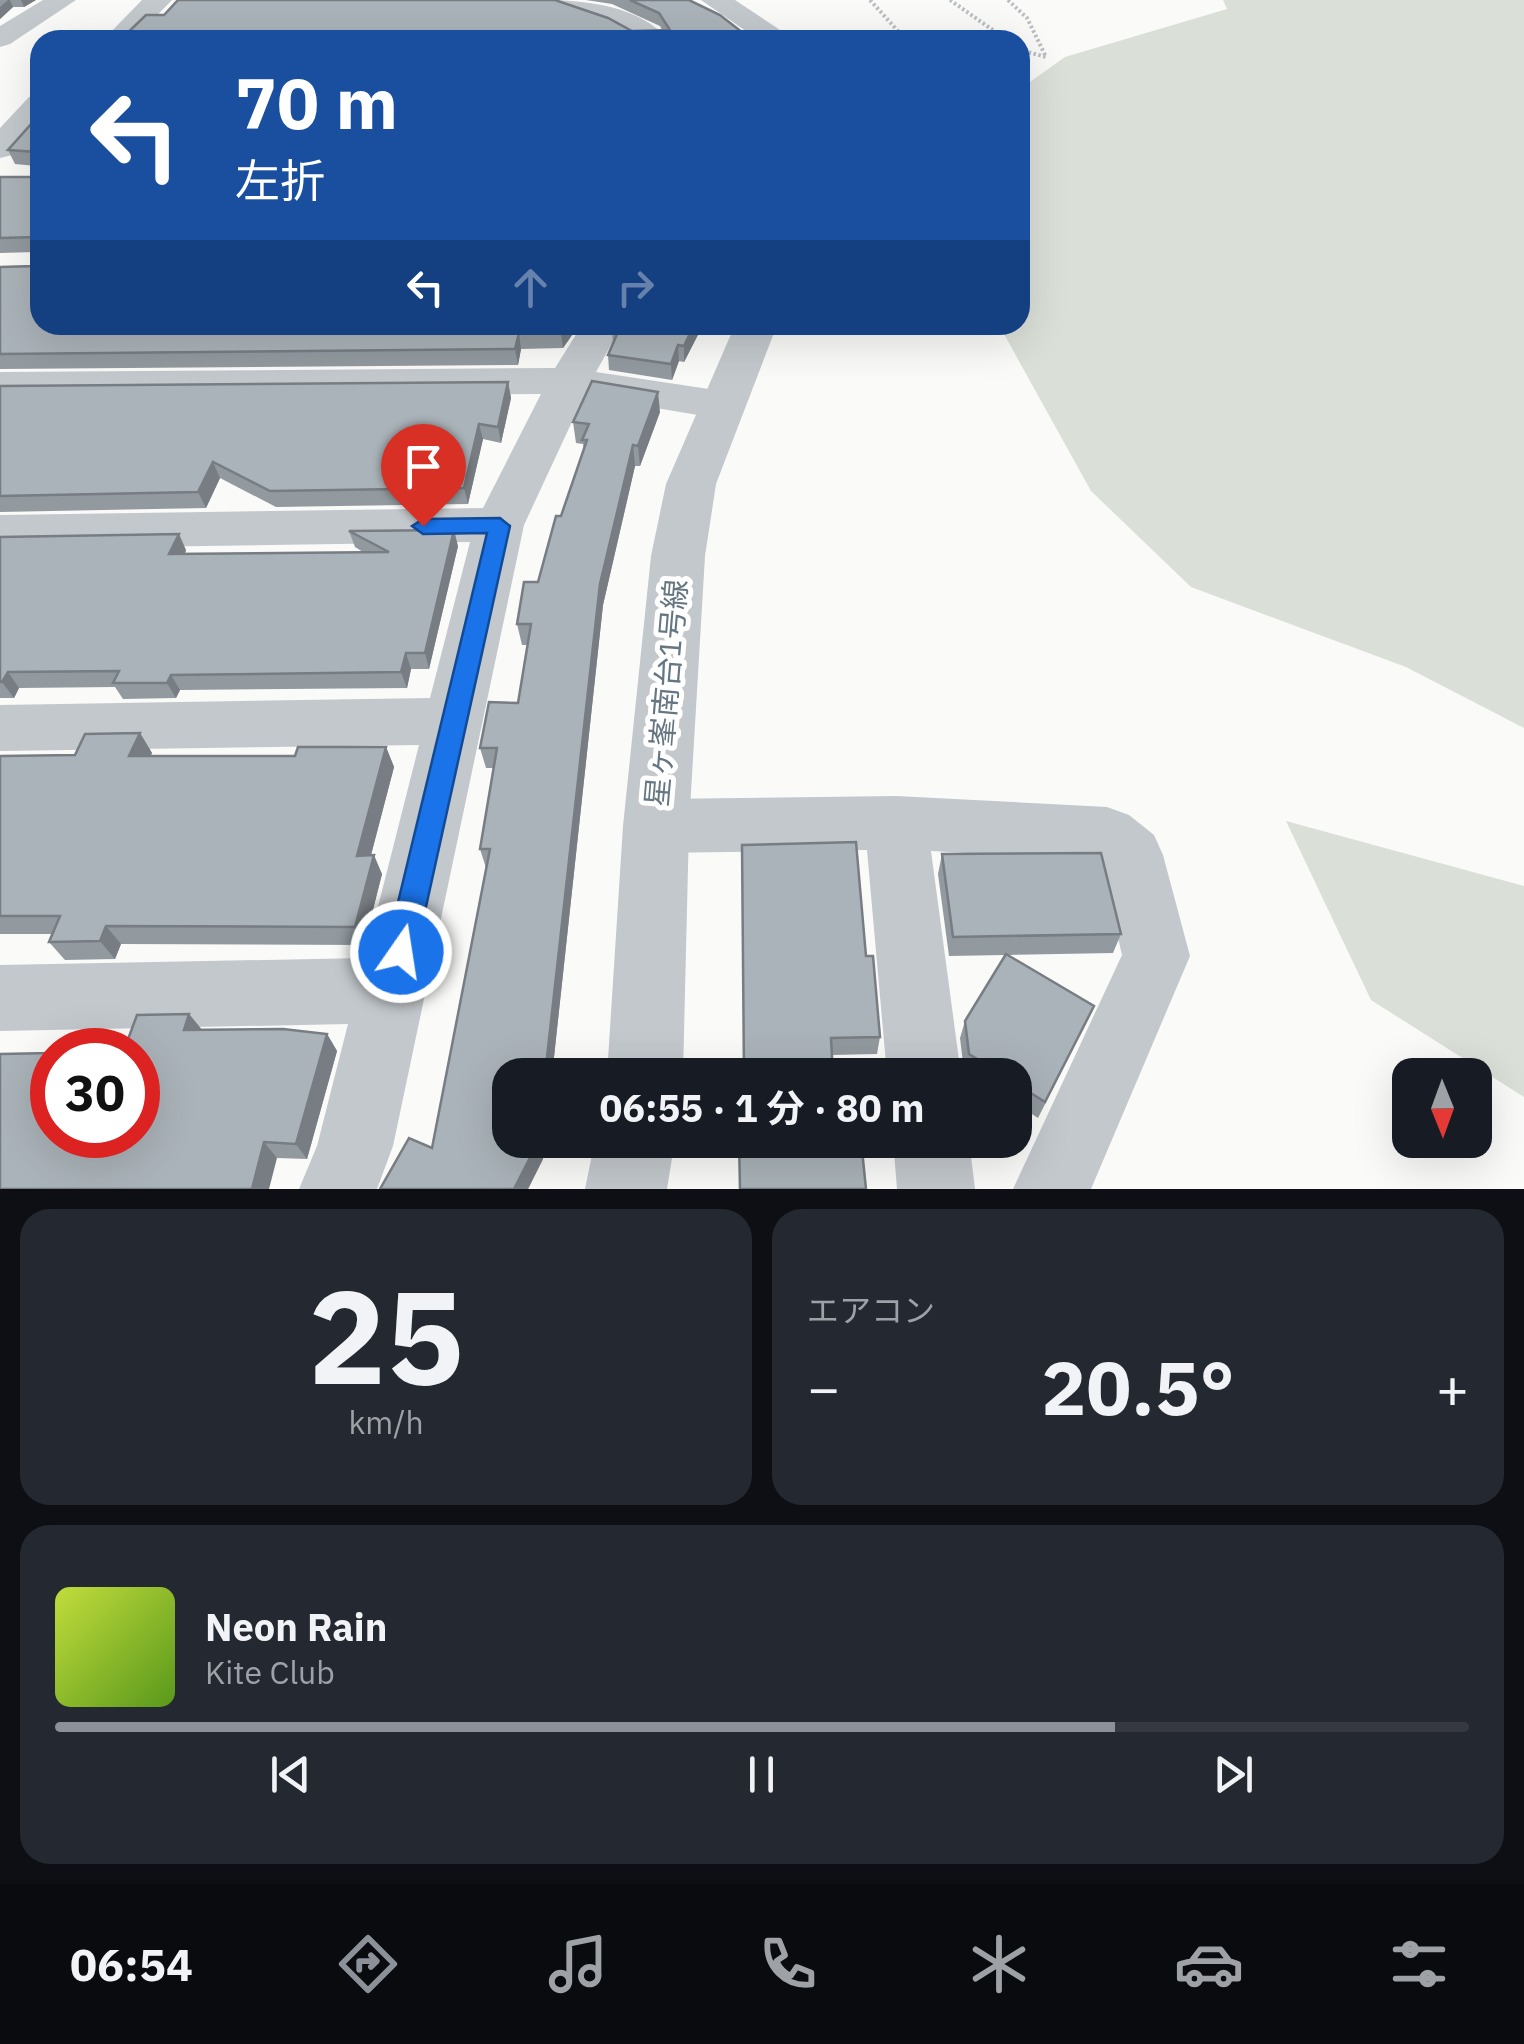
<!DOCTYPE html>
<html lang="ja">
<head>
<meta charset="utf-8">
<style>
	:root { --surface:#171b24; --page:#242831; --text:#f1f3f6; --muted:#9ea1a6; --line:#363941; --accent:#8c9099 }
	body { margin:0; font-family:"IBM Plex Sans","Noto Sans JP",sans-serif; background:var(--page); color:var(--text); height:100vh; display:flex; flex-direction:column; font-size:38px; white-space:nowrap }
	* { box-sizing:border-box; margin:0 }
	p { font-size:32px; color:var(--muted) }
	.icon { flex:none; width:55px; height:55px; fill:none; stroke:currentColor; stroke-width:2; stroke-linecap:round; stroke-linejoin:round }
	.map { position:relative; height:1189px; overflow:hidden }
	.sheet { display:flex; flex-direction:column; gap:20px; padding:20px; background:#0d0f14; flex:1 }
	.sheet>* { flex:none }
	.guide { position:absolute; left:30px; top:30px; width:1000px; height:305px; border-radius:30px; box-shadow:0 10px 40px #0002; background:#1a4fa0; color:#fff; overflow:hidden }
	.needle { width:65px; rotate:179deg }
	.controls { position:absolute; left:1392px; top:1058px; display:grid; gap:20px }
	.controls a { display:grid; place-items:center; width:100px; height:100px; border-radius:20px; background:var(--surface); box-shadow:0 10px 40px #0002; font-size:50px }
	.speed { position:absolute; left:30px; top:1028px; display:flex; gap:20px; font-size:50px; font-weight:700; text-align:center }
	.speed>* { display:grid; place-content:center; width:130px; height:130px; border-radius:50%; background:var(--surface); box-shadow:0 10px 40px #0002; line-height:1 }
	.speed .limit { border:15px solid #d22; background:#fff; color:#111 }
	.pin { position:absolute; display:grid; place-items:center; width:85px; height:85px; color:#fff; margin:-102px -42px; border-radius:50% 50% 50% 0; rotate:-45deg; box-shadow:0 0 10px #0007 }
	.pin .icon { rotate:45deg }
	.me { position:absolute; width:110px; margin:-55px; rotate:13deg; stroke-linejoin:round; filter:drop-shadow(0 0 8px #0008) }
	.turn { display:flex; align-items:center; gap:35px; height:210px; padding:0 40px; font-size:45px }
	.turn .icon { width:130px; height:130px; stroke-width:2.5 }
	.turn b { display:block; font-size:70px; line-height:85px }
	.lanes { display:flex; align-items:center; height:95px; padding:0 40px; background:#0003; justify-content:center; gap:50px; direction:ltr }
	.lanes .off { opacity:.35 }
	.big { font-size:75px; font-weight:700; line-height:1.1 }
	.sheet .tile { flex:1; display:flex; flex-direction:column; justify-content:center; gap:15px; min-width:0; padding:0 35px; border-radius:30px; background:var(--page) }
	.sheet .dial { align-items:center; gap:0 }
	.dial b { font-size:130px; line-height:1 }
	.song { display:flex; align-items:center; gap:30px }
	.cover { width:120px; height:120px; border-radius:15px; background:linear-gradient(135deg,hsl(70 70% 55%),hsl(90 70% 35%)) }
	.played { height:10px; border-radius:5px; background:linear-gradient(90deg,var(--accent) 75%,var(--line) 75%) }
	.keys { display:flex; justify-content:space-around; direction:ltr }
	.heat { display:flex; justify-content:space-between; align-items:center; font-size:55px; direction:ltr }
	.sheet .tiles { flex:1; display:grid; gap:20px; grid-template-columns:1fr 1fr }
	.tile:last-child { grid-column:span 2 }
	.trip { position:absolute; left:492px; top:1058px; width:540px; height:100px; border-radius:30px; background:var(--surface); box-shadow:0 10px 40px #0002; font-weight:700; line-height:100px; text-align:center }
	.dock { display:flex; height:160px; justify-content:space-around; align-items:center; background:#090b0e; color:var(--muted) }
	.dock .icon { width:70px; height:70px }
	.dock .on { color:var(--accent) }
	.dock b { font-size:45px; color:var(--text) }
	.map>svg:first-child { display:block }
	.green { fill:#dadfd7 }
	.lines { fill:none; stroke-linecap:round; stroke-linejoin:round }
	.path { stroke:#bbbfc2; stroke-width:4; stroke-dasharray:2.5 2.5; stroke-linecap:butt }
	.minor { fill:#c3c8cc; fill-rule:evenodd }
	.tertiary { fill:#c3c8cc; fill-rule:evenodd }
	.wall { fill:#929a9f }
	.shaded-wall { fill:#777d82 }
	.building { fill:#aab3b9; stroke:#777d82; stroke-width:2.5 }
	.route { fill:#1a73e8; stroke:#114b97; stroke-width:2.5 }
	.labels { text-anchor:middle; stroke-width:10; stroke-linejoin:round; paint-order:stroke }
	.street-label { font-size:30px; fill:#657683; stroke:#fff }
</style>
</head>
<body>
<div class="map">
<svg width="1524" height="1189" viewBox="0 0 1524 1189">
	<rect width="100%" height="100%" fill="#fafaf8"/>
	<!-- green -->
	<path class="green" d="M1223,0H1524V728L1406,667L1191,587L1091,491L999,325H1020V89L1065,57L1227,9Z
		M1286,821L1524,886V1097L1371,1000Z"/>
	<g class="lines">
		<!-- path -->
		<path class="path" d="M870,0L906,40
			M950,0L1007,40
			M1008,0L1027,18L1046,57L1020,50"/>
		<!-- minor -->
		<path class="minor" d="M43,0H76L10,44L0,47V26Z
			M142,0H172L133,40H103Z
			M545,0C584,0 642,6 668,40H633L611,27L549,6Z
			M40,95V123L12,155L0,158V128L29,97Z
			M582,325H622L596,372L722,391L738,395L744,405L738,415L722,419L584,396L524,525L393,1146L377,1189H299L317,1146L348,1024L0,1031V965L365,958L419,745L0,751V705L430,698L470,542L0,549V515L483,508L541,394L0,398V372L555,368Z
			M896,796L1107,807L1129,815L1154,835L1163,855L1190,956L1091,1189H1013L1122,955L1102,869L1093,860L931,851L961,1075H887L867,850L656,853L634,845L625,826L634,807L656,799Z
			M893,1140H969L975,1189H897Z"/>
		<!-- tertiary -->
		<path class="tertiary" d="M701,0H735L795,40H759Z
			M735,325H777L716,484L705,556L689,826L683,1075H607L623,826L651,556L666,484Z
			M595,1140H675L667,1189H585Z"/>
	</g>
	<!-- wall -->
	<path class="wall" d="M0,0H36L24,7H13L0,19Z
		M586,0H689L752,40L632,31L662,30L660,26L612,4Z
		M40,114L579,325L563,348L521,349L518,365L0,369V267L35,266V252L0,253V177H36V166L15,164L8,150Z
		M616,325H703L684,362L679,361L672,380L609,370L608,355L613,343L612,332Z
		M508,382L511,398L501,443L483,439L468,504L276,507L220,478L206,508L0,512V386Z
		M660,412L640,466H635L603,605L543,1159L528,1189H380L432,1148L486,868L480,849L493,768H486L480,748L518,703L527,645H522L517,624L538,582L584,451L583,444L576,443L573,422Z
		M349,531L458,546L429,669H411L407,688L180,690L176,698L123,699L115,687L19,688L14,698H0V537L186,550L185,554L363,552L355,547Z
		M140,733L152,753L150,756H295L386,747L394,767L371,855L382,874L364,945L121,944L115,959L65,960L49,942L52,934H0V756L75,755Z
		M942,854L1121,934L1113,953L1008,955L1086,1023L1038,1118L1015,1103V1075H971L964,1071L960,1038L965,1021L1005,955L949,956L938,874Z
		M866,956L880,1037L877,1054L832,1055L744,1075Z
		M189,1014L202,1030L327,1034L337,1051L307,1159L277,1158L52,1135Z"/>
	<!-- shaded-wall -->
	<path class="shaded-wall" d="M8,0H10L13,7L0,19V7Z
		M21,0H36L24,7Z
		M566,325H579L563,348L561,333Z
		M694,325H703L684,362V346Z
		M519,333L521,349L518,365L515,349Z
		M678,345L679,361L672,380L671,364Z
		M508,382L511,398L501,443L498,427Z
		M658,392L660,412L640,466L638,446Z
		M479,424L483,439L468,504L464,488Z
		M633,445L635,466L603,605L552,1075H545L600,584Z
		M213,462L220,478L206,508L198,492Z
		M454,530L458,546L429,669L425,653Z
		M179,534L186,550L177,570L169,554Z
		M406,653L411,669L407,688L401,672Z
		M8,672L19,688L14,698L2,682Z
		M171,675L180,690L176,698L167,683Z
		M140,733L152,753L142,775L129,756Z
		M386,747L394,767L366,874L357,856Z
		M374,855L382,874L364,945L355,927Z
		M106,926L121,944L115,959L100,941Z
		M189,1014L203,1031L184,1030Z
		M327,1034L337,1051L307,1159L296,1144Z
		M537,1140H545L543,1159L528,1189H514Z
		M264,1142L277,1158L269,1189H252Z"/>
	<!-- building -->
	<path class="building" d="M178,0H555L608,18L632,31L670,30L659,13L630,0H689L720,15L752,40H120L146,15H164Z
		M40,114V325H566L561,333H519L515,349L0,354V267L35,266V237L0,238V177H36V152L8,150Z
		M616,325H694L684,346L678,345L671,364L608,355L618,332H612Z
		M592,381L658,392L638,446L633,445L600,584L545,1075H510V1140H537V1144L514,1189H380L409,1138L432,1148L490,849H480L497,748H480L489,702L518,703L531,624H517L524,582H538L556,516H561L587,440H582L589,424L573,422Z
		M508,382L498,427L479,424L464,488L270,491L213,462L198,492L0,496V386Z
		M454,530L425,653H406L401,672L171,675L167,683H113L119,671L8,672L2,682H0V537L179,534L169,554L389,552L349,531Z
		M140,733L129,756H295L298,747H386L357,856L374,855L355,927L106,926L100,941L49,942L60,916H0V756L75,755L85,734Z
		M856,842L866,956H873L880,1037L831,1038L833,1075H744L742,845Z
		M1101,853L1121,934L953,937L942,854Z
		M1006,954L1094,1006L1045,1102L1015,1083V1075H1003L969,1054L965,1021Z
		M189,1014L184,1030L283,1029L327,1034L296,1144L264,1142L252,1189H0V1054L52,1053V1135H138V1050H124L137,1015Z
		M739,1140H861L866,1189H740Z"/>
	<!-- route -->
	<path class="route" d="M500,518L510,526L416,952L411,961L401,965L391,961L386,952L487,533L423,534L412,526L423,519Z"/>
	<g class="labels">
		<!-- street labels -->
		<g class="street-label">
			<text transform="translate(667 693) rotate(-85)" y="10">星ヶ峯南台1号線</text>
		</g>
	</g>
</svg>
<div class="controls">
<a><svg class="needle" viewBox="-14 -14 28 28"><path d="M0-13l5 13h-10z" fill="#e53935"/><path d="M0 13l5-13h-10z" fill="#9ea1a6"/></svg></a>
</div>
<div class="speed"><div class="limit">30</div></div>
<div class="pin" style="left:423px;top:526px;background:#d93025"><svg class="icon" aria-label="arrive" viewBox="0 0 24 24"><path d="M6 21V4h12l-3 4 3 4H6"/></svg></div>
<svg class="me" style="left:401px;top:952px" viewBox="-20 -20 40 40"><circle r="17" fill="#1a73e8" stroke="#fff" stroke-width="3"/><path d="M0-11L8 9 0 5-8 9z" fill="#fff"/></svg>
<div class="trip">06:55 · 1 分 · 80 m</div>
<div class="guide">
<div class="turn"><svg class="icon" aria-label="left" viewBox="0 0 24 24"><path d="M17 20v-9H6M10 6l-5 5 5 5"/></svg><div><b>70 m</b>左折</div></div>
<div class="lanes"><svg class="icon" aria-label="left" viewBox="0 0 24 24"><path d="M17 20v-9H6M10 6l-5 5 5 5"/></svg><svg class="icon off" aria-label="ahead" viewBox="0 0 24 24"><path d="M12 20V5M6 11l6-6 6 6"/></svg><svg class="icon off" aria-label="right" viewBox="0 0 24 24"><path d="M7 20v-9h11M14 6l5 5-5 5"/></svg></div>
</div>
</div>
<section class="sheet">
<div class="tiles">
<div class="tile dial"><b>25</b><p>km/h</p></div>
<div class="tile"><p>エアコン</p>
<div class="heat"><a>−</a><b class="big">20.5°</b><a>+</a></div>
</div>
<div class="tile">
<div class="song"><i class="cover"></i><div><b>Neon Rain</b><p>Kite Club</p></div></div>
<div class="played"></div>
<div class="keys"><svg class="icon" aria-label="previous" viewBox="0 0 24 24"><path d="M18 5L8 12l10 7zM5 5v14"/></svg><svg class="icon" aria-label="pause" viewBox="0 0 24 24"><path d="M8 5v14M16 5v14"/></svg><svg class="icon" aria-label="next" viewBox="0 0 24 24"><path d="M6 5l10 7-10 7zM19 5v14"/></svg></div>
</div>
</div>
</section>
<nav class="dock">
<b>06:54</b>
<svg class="icon on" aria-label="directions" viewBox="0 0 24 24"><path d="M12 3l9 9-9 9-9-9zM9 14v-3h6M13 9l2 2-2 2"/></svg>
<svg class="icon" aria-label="music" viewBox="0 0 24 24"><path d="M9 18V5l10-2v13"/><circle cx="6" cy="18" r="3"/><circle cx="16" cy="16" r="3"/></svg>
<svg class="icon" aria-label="phone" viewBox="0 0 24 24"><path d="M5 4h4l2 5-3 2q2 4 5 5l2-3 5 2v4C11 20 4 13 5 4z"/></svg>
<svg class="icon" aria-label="climate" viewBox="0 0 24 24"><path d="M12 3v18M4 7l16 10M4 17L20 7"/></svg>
<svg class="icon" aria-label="car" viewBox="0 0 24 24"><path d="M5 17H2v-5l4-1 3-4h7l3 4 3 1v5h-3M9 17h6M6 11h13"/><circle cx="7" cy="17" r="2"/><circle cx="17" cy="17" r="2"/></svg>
<svg class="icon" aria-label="filters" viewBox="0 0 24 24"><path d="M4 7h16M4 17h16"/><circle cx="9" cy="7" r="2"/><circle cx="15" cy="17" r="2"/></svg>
</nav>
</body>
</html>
